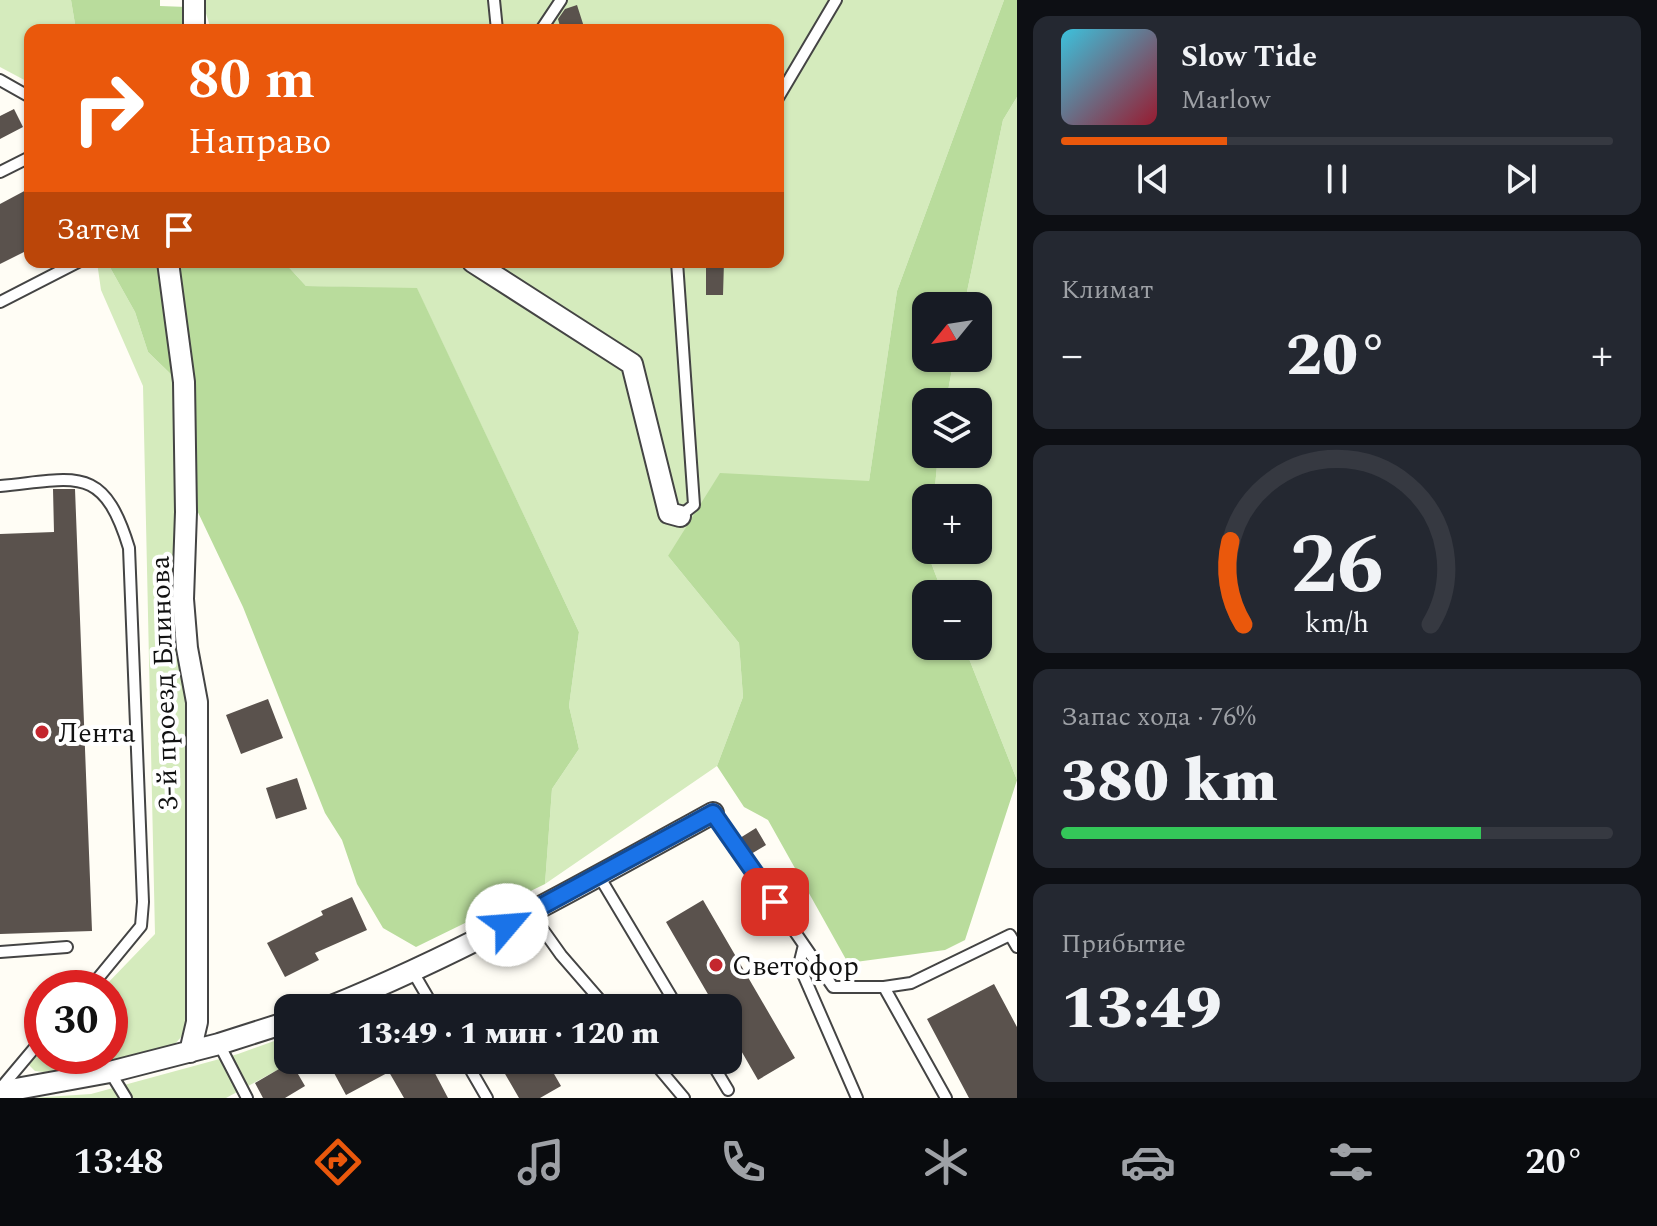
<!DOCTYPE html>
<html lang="ru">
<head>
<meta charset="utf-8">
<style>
	:root { --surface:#171b24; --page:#242831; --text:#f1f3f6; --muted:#9ea1a6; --line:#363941; --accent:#ea580c }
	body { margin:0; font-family:Spectral,serif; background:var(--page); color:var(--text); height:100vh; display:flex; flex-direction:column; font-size:30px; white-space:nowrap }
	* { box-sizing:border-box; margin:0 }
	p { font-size:26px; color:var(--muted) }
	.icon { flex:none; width:44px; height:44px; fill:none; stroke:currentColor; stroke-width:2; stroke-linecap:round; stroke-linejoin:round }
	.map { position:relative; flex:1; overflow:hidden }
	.drawer { display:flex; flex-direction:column; gap:16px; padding:16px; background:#0d0f14; width:640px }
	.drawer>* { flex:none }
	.top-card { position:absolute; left:24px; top:24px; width:760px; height:244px; border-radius:16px; box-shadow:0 2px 6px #0004; background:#ea580c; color:#fff; overflow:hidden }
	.needle { width:52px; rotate:240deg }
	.fabs { position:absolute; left:912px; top:292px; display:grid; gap:16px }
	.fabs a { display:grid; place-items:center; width:80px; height:80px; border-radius:16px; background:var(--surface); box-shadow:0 2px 6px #0004; font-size:40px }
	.speed { position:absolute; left:24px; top:970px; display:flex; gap:16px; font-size:40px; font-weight:700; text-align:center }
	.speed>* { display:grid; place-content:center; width:104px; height:104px; border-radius:50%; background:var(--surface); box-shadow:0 2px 6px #0004; line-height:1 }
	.speed .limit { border:12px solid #d22; background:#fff; color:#111 }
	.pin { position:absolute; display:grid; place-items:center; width:68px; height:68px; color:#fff; margin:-34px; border-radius:16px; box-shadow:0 4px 12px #0006 }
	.me { position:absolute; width:88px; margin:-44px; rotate:63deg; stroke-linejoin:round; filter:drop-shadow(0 0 6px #0008) }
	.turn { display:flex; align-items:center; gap:28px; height:168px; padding:0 32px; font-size:36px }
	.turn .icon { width:104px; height:104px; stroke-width:2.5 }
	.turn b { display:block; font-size:56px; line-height:68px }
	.then { display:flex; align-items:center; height:76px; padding:0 32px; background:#0003; gap:16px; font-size:30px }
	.big { font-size:60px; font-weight:800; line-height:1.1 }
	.drawer .widget { flex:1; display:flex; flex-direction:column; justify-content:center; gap:12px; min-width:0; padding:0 28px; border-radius:16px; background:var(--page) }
	.drawer .dial { align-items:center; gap:0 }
	.dial svg { height:208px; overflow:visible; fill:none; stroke:var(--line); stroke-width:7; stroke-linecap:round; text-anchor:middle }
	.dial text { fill:var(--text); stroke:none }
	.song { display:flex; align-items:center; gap:24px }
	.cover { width:96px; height:96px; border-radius:12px; background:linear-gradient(135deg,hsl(190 70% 55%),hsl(350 70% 35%)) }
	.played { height:8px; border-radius:4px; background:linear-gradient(90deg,var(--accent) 30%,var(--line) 30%) }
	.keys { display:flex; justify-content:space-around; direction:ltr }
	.heat { display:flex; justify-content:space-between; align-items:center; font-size:44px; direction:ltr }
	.charge { height:12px; border-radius:6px; background:linear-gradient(90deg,#34c759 76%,var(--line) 0) }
	.trip { position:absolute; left:274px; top:994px; width:468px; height:80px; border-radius:16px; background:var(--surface); box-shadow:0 2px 6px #0004; font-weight:800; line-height:80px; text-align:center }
	.tab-bar { display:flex; height:128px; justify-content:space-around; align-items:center; background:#090b0e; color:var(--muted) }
	.tab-bar .icon { width:56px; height:56px }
	.tab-bar .on { color:var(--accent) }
	.tab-bar b { font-size:36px; color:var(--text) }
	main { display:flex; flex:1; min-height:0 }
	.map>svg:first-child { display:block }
	.green { fill:#d5ebbd }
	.forest { fill:#b9dc9c }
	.building { fill:#5a524d }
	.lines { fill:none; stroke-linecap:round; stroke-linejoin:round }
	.lane-casing { stroke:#444; stroke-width:14 }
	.street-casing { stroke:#444; stroke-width:24 }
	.lane { stroke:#fff; stroke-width:10 }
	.street { stroke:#fff; stroke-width:20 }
	.route-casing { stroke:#114b97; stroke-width:20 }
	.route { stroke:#1a73e8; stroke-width:14 }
	.poi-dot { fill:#c4262e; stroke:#fff; stroke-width:3 }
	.labels { text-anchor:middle; stroke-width:8; stroke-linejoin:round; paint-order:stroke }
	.street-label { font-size:28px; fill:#111; stroke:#fff }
	.poi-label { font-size:28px; fill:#111; stroke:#fff; text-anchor:start }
</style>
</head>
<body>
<main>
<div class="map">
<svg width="1017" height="1098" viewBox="0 0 1017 1098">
	<rect width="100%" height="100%" fill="#fffdf5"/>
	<!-- green -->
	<path class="green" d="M0,0H71L76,30H30V83L0,67Z
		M202,0H1004L897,291L869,481L668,556L739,643L743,697L717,766L545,884L552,789L579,749L569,706L579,632L417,289L306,286L284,262H778V30H211Z
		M1017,97V780L964,646H978V594H943L930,560V550H978V498H934L938,454H978V402H946L954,358H978V306H964L1003,120Z
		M97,262H107L135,312L148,352L179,382L175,598L191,702L187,1014L183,1035L172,1047L110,1064L44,1072L35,1071L28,1064L42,1050V1056H110V988H103L155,934L143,386L101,290Z
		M288,1036V1060H296L226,1098H31L91,1094L238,1054Z"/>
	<!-- forest -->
	<path class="forest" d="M71,0H160V6L187,7L184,30H76Z
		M1004,0H1017V97L1003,120L964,306H926V358H954L946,402H926V454H938L934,498H926V550H930V560L943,594H926V646H964L1017,780L965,940L945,950L848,963L768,820L744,807L717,766L743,697L739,643L668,556L720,473L869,481L897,291Z
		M107,262H160L179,382L148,352L135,312Z
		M176,262H284L306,286L417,288L579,632L569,706L579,749L552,789L545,884L416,947L383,928L357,884L342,840L325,813L243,607L194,504Z"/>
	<!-- building -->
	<path class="building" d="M577,5L585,30H561L558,19L565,9Z
		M14,109L23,127L0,139V116Z
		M30,188V249L0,264V204Z
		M706,262H724L723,295H706Z
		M53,489H75L92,931L0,934V534L54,532Z
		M268,699L283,738L241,754L226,715Z
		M297,778L307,809L276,819L266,788Z
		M756,828L766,845L751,854L740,838Z
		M352,897L367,930L315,953L319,960L285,977L267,943L323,915L321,911Z
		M703,900L795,1058L758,1080L728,1028V1008H716L666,922Z
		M994,984L1017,1027V1098H969L927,1019Z
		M327,1060H428L448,1098H404L389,1072L346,1095Z
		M497,1060H546L561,1086L540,1098H519Z
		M291,1062L305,1086L285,1098H263L255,1083Z"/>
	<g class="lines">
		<!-- lane casing -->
		<g class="lane-casing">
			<path id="lane" d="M494,0L497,30
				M541,30L561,0
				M0,80L30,97
				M778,98L836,0
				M0,172L30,157
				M677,262L694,505L680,516
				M0,302L78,262
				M0,486C76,479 103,463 129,548L143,902L141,926L90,988
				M713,813L804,945L799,965L857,1098
				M599,876L678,1008
				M531,913L561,955L607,1008
				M804,945L833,987H884L946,1098
				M0,952L67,947
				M413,972L434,1008
				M884,987L911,983L1010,935L1017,947
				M219,1044L247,1098
				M465,1060L487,1098
				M652,1060L684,1098
				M710,1060L728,1090
				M110,1072L126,1098
				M0,1089L42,1039"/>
		</g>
		<!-- street casing -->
		<g class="street-casing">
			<path id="street" d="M194,0V30
				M168,262L184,382L186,512L183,599L187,648L197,702V1022L190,1052
				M473,262L632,364L669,513L680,516
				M327,1008C461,954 586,883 713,813
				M0,1092L110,1072L219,1044L288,1022"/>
		</g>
		<!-- lane -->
		<use href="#lane" class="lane"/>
		<!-- street -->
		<use href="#street" class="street"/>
	</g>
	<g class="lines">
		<!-- route casing -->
		<g class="route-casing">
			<path id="route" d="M507,925L713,813L775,902"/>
		</g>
		<!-- route -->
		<use href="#route" class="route"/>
	</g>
	<!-- markers -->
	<g class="poi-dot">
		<circle cx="42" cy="732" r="8"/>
		<circle cx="716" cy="965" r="8"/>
	</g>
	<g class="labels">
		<!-- street labels -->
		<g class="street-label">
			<text transform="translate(163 683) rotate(-92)" y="10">3-й проезд Блинова</text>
		</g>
		<!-- poi labels -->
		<g class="poi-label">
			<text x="58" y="742">Лента</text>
			<text x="732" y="975">Светофор</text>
		</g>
	</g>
</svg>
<div class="fabs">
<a><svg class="needle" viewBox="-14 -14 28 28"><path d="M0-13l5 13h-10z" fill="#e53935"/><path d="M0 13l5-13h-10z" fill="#9ea1a6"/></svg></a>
<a><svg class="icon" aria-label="layers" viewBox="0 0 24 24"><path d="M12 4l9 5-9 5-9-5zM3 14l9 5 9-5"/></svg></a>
<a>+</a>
<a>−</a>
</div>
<div class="speed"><div class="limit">30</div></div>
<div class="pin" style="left:775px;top:902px;background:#d93025"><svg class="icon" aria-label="arrive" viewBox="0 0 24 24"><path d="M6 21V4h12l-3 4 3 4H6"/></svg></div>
<svg class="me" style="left:507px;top:925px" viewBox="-20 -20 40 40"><circle r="19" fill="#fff"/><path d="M0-13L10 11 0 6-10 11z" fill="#1a73e8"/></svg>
<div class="trip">13:49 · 1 мин · 120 m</div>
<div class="top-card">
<div class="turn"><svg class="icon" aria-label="right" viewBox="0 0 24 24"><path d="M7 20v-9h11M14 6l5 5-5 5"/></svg><div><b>80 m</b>Направо</div></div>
<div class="then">Затем<svg class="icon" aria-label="arrive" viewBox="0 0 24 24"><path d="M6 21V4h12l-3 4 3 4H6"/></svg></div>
</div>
</div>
<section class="drawer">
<div class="widget">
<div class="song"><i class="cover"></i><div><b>Slow Tide</b><p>Marlow</p></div></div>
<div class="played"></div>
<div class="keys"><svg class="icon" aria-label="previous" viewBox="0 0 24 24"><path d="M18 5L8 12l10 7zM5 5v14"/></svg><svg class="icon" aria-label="pause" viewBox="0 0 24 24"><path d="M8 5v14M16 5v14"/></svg><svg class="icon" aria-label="next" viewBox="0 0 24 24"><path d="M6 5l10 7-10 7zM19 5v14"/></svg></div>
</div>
<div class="widget"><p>Климат</p>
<div class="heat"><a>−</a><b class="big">20°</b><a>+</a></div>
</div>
<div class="widget dial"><svg viewBox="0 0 100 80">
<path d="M14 69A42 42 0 1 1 86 69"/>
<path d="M14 69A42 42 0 0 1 9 37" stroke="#ea580c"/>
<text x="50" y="56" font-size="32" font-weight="700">26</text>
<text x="50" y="72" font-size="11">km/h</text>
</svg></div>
<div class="widget"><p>Запас хода · 76%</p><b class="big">380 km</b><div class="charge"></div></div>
<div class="widget"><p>Прибытие</p><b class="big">13:49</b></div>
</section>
</main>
<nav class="tab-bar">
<b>13:48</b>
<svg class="icon on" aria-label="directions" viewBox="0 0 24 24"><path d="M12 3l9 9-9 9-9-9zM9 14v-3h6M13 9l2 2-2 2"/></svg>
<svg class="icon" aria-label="music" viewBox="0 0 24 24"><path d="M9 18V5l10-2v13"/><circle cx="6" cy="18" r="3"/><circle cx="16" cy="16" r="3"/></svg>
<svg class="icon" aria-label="phone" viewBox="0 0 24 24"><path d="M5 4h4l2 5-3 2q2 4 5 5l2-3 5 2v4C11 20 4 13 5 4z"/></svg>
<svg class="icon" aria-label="climate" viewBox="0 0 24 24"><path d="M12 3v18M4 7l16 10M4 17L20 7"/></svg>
<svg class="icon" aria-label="car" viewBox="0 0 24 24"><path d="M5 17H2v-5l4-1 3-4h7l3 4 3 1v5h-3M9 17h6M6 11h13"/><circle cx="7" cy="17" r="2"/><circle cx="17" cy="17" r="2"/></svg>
<svg class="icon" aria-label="filters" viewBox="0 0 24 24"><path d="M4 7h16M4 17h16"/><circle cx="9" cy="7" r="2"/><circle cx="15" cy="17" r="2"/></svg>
<b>20°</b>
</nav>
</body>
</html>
